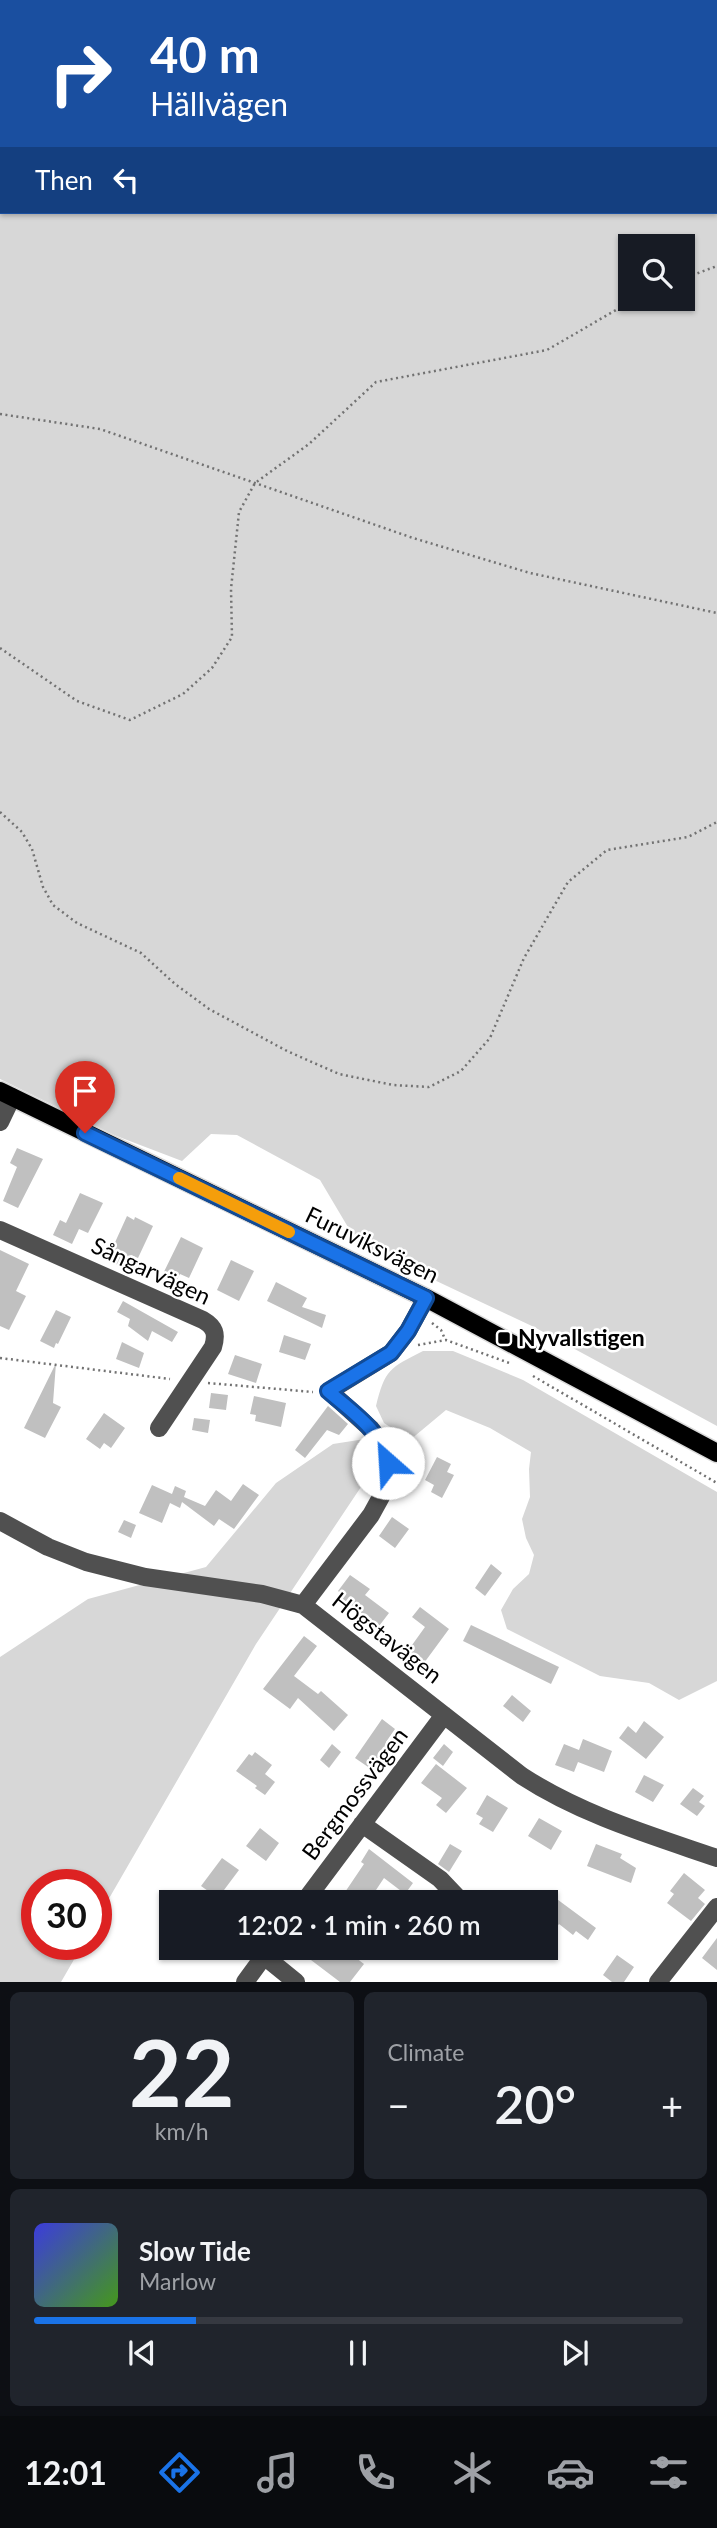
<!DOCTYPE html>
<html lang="en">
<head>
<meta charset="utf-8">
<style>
	:root { --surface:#171b24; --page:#20242c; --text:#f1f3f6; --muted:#9ea1a6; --line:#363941; --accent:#1a73e8 }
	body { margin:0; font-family:Lato,sans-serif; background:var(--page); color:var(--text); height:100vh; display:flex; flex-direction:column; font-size:26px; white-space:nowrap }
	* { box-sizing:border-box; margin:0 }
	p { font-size:23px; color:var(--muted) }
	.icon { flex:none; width:38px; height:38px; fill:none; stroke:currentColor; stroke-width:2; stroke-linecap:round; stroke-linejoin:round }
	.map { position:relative; height:1982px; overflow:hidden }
	.drawer { display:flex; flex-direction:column; gap:10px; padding:10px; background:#0d0f14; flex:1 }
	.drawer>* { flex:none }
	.banner { position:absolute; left:0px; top:0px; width:718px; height:214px; box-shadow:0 2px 5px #0004; background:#1a4fa0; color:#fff; overflow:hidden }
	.fabs { position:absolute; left:618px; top:234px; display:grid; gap:14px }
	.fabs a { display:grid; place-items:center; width:77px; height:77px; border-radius:0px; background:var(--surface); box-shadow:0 2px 5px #0004; font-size:35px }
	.speed { position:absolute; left:21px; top:1869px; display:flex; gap:14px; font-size:35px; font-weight:700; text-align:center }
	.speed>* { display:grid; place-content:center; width:91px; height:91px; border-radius:50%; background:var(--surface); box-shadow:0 2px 5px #0004; line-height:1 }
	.speed .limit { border:10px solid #d22; background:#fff; color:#111 }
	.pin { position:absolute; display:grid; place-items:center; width:60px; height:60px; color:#fff; margin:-72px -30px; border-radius:50% 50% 50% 0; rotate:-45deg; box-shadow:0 0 7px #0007 }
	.pin .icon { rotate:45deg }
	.me { position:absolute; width:77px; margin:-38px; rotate:334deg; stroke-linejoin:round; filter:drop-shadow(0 0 5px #0008) }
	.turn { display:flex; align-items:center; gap:24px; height:147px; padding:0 35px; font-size:32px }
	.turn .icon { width:91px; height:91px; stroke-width:2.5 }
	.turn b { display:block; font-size:49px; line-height:60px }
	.then { display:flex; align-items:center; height:66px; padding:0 35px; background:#0003; gap:14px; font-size:26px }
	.big { font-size:52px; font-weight:600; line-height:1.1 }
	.drawer .tile { flex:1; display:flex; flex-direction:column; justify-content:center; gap:10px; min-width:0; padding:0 24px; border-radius:10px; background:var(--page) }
	.drawer .dial { align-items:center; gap:0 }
	.dial b { font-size:91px; line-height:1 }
	.song { display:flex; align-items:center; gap:21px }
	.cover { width:84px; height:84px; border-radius:10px; background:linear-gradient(135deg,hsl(240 70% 55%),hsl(100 70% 35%)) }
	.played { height:7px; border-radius:4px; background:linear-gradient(90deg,var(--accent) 25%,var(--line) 25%) }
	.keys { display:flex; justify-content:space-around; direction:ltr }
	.heat { display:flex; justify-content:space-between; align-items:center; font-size:38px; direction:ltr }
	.drawer .tiles { flex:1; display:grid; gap:10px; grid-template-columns:1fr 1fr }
	.tile:last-child { grid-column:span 2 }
	.trip { position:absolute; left:159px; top:1890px; width:399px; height:70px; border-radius:0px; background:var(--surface); box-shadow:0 2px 5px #0004; font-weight:600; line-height:70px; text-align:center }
	.tabs { display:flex; height:112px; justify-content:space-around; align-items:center; background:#090b0e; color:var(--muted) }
	.tabs .icon { width:49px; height:49px }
	.tabs .active { color:var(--accent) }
	.tabs b { font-size:32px; color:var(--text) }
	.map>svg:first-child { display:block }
	.green { fill:#d7d7d7; fill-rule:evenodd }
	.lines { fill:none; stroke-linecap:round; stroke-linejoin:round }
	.stream { stroke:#9e9e9e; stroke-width:4.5 }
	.building { fill:#c0c0c0 }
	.major-casing { stroke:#dbdbdb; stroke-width:21 }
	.path { stroke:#727272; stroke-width:2.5; stroke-dasharray:2 3.5; stroke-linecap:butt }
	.minor { stroke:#505050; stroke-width:18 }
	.major { stroke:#000; stroke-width:18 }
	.route-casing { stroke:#114b97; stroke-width:18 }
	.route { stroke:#1a73e8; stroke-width:12 }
	.slow { stroke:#f59e0b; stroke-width:12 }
	.poi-dot { fill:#000; stroke:#fff; stroke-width:2.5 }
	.labels { text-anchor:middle; stroke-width:5; stroke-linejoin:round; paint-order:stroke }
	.street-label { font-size:23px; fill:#000; stroke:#fff }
	.poi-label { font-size:23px; font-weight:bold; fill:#000; stroke:#fff; text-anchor:start }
</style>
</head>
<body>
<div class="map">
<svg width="717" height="1982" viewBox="0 0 717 1982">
	<rect width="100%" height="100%" fill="#fff"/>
	<!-- green -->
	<path class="green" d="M0,0L682,2H2V212H716L717,23V1426L534,1327L358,1244L320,1180L237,1135L211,1134L182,1161L114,1135L0,1079ZM630,247H682V299H630Z
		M423,1351H453L523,1380L717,1492V1681L679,1700L649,1683L600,1676L507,1629L501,1610L513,1589L529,1574L534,1555L526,1538L522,1519L530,1497L529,1469L531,1452L490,1428L446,1410L410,1440L384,1423L376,1406C385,1369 390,1368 423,1351Z
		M365,1439L369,1475L256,1644L96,1921V1885H37V1944H83L61,1982H0V1657L88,1599L206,1567L276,1483L333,1444Z"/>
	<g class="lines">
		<!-- stream -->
		<path class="stream" d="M377,0L378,2
			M716,132H717"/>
	</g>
	<!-- building -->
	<path class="building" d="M17,1148L43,1159L18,1208L3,1201L17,1167L10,1163Z
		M80,1193L103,1203L88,1233L79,1229L72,1244L53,1235L60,1220L66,1223Z
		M127,1216L134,1220L135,1217L153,1226L138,1258L131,1255L125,1268L107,1260Z
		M181,1237L203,1248L189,1278L180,1274L172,1289L159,1282Z
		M0,1250L29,1264L16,1291L26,1296L9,1330L0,1326Z
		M231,1260L254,1271L239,1301L217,1290Z
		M276,1282L307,1298L302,1307L326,1315L322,1328L267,1301Z
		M123,1301L178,1332L172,1342L152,1331L148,1341L128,1326L130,1319L117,1312Z
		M56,1310L71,1317L58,1344L56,1343L54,1348L40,1341Z
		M284,1335L311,1344L305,1360L279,1352Z
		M122,1342L144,1353L139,1368L116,1359Z
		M235,1355L262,1364L256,1383L228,1374Z
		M56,1363L53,1403L61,1407L45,1438L24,1428Z
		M211,1393L228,1395L226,1410L209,1408Z
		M254,1396L286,1403L281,1427L255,1421L256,1415L250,1414Z
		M328,1406L348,1424L339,1435L327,1430L305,1458L295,1450Z
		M104,1413L125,1428L111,1448L104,1443L100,1449L86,1439Z
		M194,1418L210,1420L208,1433L192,1430Z
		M437,1457L451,1464L447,1472L454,1475L442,1498L431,1492L434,1485L425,1480Z
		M243,1484L259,1495L234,1529L219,1519L214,1526L182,1502L180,1508L170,1503L162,1523L139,1513L152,1485L172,1494L175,1486L186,1491L184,1497L205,1506L216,1490L231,1501Z
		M392,1517L409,1529L395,1548L379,1536Z
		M124,1520L136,1525L131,1538L118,1532Z
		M491,1564L502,1573L485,1596L475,1588Z
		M350,1575L370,1589L365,1595L389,1613L376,1630L364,1621L367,1617L342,1599L344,1596L338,1591Z
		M420,1607L449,1629L424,1663L407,1652L425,1627L412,1617Z
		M471,1625L559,1667L551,1684L463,1641Z
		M304,1636L317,1646L294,1676L318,1694L321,1691L348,1715L334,1731L298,1698L290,1709L263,1689Z
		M512,1695L531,1711L523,1722L503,1706Z
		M382,1719L395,1729L386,1742L390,1745L371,1769L355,1758Z
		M644,1721L664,1737L646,1759L619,1738L628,1726L636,1733Z
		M583,1739L612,1751L604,1772L578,1762L574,1772L555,1765L564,1744L579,1750Z
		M332,1744L341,1752L329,1768L320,1760Z
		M444,1744L453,1752L443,1766L433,1758Z
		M255,1752L272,1765L265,1774L275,1782L265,1795L255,1788L257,1786L236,1771L249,1754L252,1756Z
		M436,1764L467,1788L446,1813L436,1805L442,1798L421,1783Z
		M644,1775L664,1785L653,1802L635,1792Z
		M693,1788L704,1796L699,1802L705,1806L697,1816L680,1804Z
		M487,1795L508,1808L493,1832L479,1824L483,1818L476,1814Z
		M539,1818L562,1831L551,1850L528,1836Z
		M260,1828L279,1843L266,1861L246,1846Z
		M450,1844L462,1851L449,1872L438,1864Z
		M596,1844L622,1854L620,1858L636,1868L631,1883L587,1866Z
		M369,1849L413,1883L405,1894L384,1878L368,1902H348L341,1898L364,1864L361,1862Z
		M222,1858L239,1870L218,1898L201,1886Z
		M684,1873L705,1890L698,1898L705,1904L691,1921L667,1903L674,1894L670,1891Z
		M546,1891L596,1928L588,1940L576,1931L573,1935L559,1924L546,1942Z
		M717,1938V1970L702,1958Z
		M314,1948H324L330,1953L334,1948H343L364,1964L350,1982H340L307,1957Z
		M617,1955L634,1967L624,1982H612L603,1975Z"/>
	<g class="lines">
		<!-- major casing -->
		<g class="major-casing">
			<path id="major" d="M0,1091L426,1298L717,1453"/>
		</g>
		<!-- path -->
		<path class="path" d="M682,279L717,266
			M0,414L100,429L413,538L530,573L717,613
			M0,648L77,701L130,720L183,694L212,668L232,637L231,589L239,512L255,483L309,444L376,382L547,350L635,299
			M0,812L22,832L32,849L43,887L53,905L77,923L141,953L175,984L209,1009L287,1051L339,1074L393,1085L429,1087L461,1071L490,1038L524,958L568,882L607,850L688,837L717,822
			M432,1323L441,1330L445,1339
			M418,1345L446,1340L512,1364
			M0,1358L170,1379
			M533,1376L717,1483
			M208,1383L313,1392"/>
		<!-- minor -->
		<path class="minor" d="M0,1122L12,1097
			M0,1230L203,1320C215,1327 217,1334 213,1347L159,1428
			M0,1521L48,1547L86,1562L145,1577L262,1594L303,1605L522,1776C582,1815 650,1835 717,1858
			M303,1605L371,1515L382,1495L389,1473L387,1454L382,1443L371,1429L329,1391L391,1353L408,1331L426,1298
			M362,1824L440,1879L459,1899
			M304,1902L444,1715
			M264,1956L296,1982
			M245,1982L270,1948
			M658,1982L717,1907"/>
		<!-- major -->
		<use href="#major" class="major"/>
	</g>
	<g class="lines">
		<!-- route casing -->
		<g class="route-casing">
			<path id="route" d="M85,1133L426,1298L408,1331L391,1353L328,1391C352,1412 382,1431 388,1463"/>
		</g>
		<!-- route -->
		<use href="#route" class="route"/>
		<!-- slow -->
		<path class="slow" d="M179,1178L289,1232"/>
	</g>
	<!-- markers -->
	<rect class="poi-dot" x="497" y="1331" width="14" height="14" rx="3.5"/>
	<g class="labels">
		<!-- street labels -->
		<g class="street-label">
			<text transform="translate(372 1245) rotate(26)" y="8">Furuviksvägen</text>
			<text transform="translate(151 1271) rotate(25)" y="8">Sångarvägen</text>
			<text transform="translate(387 1638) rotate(38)" y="8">Högstavägen</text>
			<text transform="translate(355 1794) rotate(-53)" y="8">Bergmossvägen</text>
		</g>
		<!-- poi labels -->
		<g class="poi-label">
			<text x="518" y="1346">Nyvallstigen</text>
		</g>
	</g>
</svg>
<div class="fabs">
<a><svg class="icon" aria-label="search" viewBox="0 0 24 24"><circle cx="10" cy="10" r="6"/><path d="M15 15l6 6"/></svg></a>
</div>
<div class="speed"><div class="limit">30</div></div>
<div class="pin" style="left:85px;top:1133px;background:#d93025"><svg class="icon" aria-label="arrive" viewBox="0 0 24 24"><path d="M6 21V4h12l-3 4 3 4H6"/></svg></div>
<svg class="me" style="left:388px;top:1463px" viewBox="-20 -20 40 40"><circle r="19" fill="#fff"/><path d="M0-13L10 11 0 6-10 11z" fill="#1a73e8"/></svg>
<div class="trip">12:02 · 1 min · 260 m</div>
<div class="banner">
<div class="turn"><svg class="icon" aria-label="right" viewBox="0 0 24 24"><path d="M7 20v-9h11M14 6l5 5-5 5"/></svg><div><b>40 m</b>Hällvägen</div></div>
<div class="then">Then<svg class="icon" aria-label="left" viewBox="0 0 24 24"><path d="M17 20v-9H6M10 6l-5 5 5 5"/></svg></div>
</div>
</div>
<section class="drawer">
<div class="tiles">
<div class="tile dial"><b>22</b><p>km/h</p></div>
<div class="tile"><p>Climate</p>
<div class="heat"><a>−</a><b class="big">20°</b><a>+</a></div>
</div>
<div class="tile">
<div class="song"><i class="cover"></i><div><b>Slow Tide</b><p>Marlow</p></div></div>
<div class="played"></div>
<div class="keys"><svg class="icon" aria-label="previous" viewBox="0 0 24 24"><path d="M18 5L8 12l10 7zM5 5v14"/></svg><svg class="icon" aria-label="pause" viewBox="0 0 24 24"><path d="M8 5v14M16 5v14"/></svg><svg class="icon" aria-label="next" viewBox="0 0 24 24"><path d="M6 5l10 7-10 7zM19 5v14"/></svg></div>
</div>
</div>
</section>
<nav class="tabs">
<b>12:01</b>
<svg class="icon active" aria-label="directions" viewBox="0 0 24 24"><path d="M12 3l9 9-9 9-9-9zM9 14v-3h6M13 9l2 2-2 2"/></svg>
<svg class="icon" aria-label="music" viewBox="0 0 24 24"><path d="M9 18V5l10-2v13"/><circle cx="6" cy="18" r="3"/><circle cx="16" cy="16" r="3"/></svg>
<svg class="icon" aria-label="phone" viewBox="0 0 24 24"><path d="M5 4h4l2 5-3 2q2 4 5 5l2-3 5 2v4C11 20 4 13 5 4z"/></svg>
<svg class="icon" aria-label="climate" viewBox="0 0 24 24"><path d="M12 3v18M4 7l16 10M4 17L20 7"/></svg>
<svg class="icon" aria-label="car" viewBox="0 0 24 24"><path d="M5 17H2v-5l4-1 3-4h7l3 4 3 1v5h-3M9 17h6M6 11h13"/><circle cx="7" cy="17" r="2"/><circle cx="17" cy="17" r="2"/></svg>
<svg class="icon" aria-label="filters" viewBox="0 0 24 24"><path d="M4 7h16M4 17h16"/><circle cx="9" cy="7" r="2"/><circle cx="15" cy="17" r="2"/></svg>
</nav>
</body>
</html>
